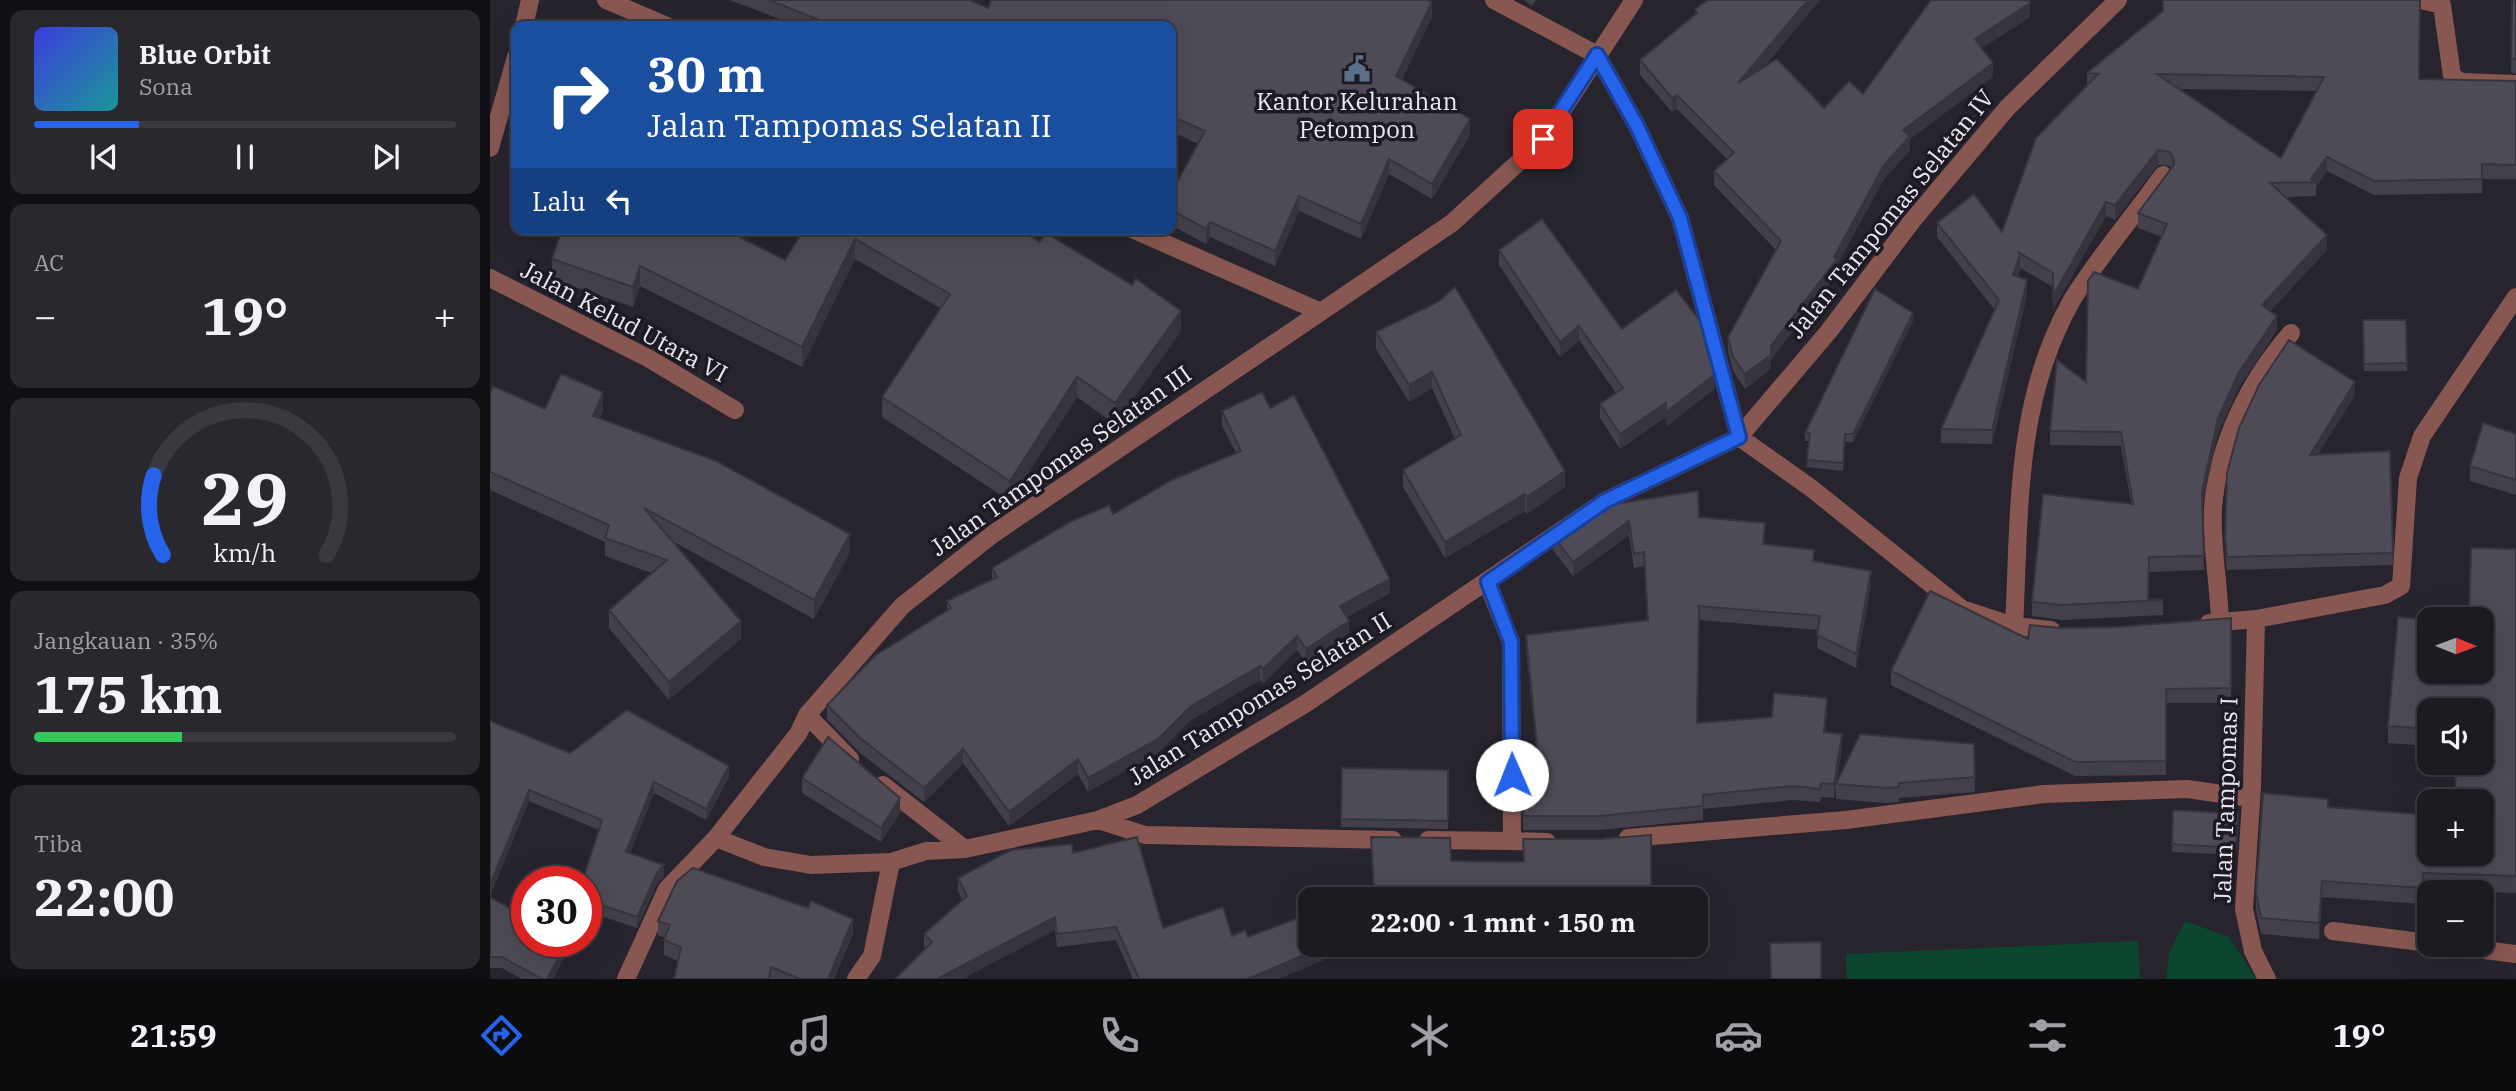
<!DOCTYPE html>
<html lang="id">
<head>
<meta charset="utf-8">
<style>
	:root { --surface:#1d1b22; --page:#2a282f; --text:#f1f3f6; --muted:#a0a1a5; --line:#3b3940; --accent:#2563eb }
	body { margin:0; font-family:"IBM Plex Serif",serif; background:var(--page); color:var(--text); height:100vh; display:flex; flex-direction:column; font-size:26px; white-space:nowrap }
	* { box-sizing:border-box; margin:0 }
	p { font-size:23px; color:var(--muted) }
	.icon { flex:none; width:38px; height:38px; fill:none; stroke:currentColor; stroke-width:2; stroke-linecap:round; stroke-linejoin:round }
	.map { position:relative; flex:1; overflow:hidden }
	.details { display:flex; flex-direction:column; gap:10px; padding:10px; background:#100f13; width:490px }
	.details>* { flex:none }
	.guide { position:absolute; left:21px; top:21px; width:665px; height:214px; border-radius:14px; box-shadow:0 7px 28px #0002,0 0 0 2px var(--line); background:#1a4fa0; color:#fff; overflow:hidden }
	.needle { width:46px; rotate:91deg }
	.buttons { position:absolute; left:1927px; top:607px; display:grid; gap:14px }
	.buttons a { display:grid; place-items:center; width:77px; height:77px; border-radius:14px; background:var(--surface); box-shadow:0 7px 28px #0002,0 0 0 2px var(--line); font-size:35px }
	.speed { position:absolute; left:21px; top:866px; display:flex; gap:14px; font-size:35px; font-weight:700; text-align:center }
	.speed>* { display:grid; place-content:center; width:91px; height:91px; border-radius:50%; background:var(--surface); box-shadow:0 7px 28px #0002,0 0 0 2px var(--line); line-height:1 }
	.speed .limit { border:10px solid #d22; background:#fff; color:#111 }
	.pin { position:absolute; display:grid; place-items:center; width:60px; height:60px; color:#fff; margin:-30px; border-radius:14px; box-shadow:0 4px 10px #0006 }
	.me { position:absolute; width:77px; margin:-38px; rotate:359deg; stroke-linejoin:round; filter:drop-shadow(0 0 5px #0008) }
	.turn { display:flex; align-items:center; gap:24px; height:147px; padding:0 21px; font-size:32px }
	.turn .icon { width:91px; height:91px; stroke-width:2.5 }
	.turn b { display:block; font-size:49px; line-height:60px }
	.then { display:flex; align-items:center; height:66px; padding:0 21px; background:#0003; gap:14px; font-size:26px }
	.big { font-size:52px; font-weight:700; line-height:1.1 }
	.details .tile { flex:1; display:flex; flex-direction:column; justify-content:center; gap:10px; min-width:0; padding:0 24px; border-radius:14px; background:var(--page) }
	.details .dial { align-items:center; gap:0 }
	.dial svg { height:182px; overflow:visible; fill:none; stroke:var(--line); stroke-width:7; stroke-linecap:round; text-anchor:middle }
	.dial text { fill:var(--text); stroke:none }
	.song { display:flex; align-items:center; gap:21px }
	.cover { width:84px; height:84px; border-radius:10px; background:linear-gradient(135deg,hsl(240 70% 55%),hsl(180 70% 35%)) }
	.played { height:7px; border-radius:4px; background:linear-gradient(90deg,var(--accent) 25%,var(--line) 25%) }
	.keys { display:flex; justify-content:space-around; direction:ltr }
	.heat { display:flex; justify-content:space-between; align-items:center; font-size:38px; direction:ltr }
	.charge { height:10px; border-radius:5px; background:linear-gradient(90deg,#34c759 35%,var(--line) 0) }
	.trip { position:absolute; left:808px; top:887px; width:410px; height:70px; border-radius:14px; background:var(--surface); box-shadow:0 7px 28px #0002,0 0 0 2px var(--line); font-weight:700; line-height:70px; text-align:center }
	.tab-bar { display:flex; height:112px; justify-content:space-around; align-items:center; background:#0c0b0e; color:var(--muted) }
	.tab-bar .icon { width:49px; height:49px }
	.tab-bar .on { color:var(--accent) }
	.tab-bar b { font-size:32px; color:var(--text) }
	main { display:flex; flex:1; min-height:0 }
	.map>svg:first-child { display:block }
	.green { fill:#0c462e }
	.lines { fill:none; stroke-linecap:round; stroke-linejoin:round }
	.minor { stroke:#885751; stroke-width:18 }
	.wall { fill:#43404b; fill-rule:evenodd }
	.shaded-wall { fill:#37343d }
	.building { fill:#4e4b57; stroke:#37343d; stroke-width:2; fill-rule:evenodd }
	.route-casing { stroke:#184099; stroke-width:18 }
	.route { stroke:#2563eb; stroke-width:12 }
	.labels { text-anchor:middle; stroke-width:7; stroke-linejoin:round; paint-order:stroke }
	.poi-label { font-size:24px; fill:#ebe9f0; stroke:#1d1a24 }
	.street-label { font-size:24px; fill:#ebe9f0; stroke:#1d1a24 }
</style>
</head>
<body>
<main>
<section class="details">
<div class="tile">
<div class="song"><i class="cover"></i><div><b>Blue Orbit</b><p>Sona</p></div></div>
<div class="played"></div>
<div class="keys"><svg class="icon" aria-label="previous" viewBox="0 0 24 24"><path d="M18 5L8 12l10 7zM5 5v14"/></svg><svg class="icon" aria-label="pause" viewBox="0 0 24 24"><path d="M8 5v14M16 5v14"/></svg><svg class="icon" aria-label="next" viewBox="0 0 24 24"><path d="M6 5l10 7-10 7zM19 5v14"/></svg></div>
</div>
<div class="tile"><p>AC</p>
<div class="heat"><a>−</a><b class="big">19°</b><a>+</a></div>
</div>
<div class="tile dial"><svg viewBox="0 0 100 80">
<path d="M14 69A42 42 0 1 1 86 69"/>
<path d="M14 69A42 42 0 0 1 10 34" stroke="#2563eb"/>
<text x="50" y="56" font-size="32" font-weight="700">29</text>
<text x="50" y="72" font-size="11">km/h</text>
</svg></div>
<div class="tile"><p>Jangkauan · 35%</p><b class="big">175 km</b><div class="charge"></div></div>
<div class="tile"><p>Tiba</p><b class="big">22:00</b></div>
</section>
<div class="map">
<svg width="2026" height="979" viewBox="0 0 2026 979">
	<rect width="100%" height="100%" fill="#27242e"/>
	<!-- green -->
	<path class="green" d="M1695,921L1739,937L1766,979H1676L1679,953Z
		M1648,941L1650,979H1357L1356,954Z"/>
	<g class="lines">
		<!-- minor -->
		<path class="minor" d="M116,0L177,26
			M1004,0L1107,55
			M1931,0L1952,5L1962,76L1971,82L2026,84
			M34,26L40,0
			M1107,55L1147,126L1190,218L1249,437L1321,488L1472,609L1524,626L1561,630
			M0,148L26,57
			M642,229L831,312
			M0,278L158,358L245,410
			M997,582L1021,642L1022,841L1057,842
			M1766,619L1762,787L1754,909L1763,951L1777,979
			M1730,622C1729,585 1721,545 1723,508C1728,444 1759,381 1801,333
			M1719,623L1766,619L1895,595L1911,586L1918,478L1932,436L2026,297
			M1524,626C1530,513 1524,402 1582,300C1606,260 1645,215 1673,175
			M317,715L360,759
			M393,785L475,849L608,820L647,805L815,704L1115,501L1249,437L1339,331L1422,221L1518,107L1628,0
			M608,820L655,835L903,840
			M226,838L274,857L321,865L401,862L436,851L475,849
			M1138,838L1356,820L1554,794L1697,789L1761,798
			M938,840L1022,841
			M1843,931L1939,943
			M1955,945L2026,954
			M136,979L177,889L226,838L308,734L317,715L412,606L503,534L962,223L1053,140L1144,0
			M366,979L382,956L401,862"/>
	</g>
	<!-- wall -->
	<path class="wall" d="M240,0H479L498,8L942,17L912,79L980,135L942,199L899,174L871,239L809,211L785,266L720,237L716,244L681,225V193L708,144L681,131V26H308Z
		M1034,0H1046L1042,6Z
		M1218,0H1330L1273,68L1334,108L1373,94L1441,0H1541L1539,1L1540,17L1492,48L1503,77L1420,139V150L1394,179L1347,265V273L1281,360V369L1255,389L1243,371L1238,351V337L1286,250L1224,185V171L1237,159L1187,109L1182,112L1150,75V60L1205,15V9Z
		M2022,0H2026V74L2021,72Z
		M1597,73L2026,81V179H1992V193L1884,195L1837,171L1826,187V196L1795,197L1837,250L1780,311L1787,330L1749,387L1728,433L1712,504L1714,570L1659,572L1658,599L1673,600V615L1572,620L1542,616V602L1641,503L1631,446L1560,445V431L1596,382L1648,289L1672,237L1648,228V213L1681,168L1680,166L1668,165L1625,220L1616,216L1563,310V287L1530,268L1528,277L1537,295L1502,444L1451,443V429L1505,310L1447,237V223L1512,232L1597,85ZM1689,89H1694L1826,91L1791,158Z
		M314,229H527L691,331L625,424L587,397L520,501L392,417V397L450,308L365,259L312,367L150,286L143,307L62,279V259L295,260Z
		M1009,250L1132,329L1224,389L1176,427V417L1130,449L1110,418V404L1126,393L1089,340L1070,357L1009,265Z
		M948,302L1075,487L1037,514L1035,511L955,558L913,487V470L965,439L942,388L919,402L886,349V332Z
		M1873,320H1916L1917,371H1874Z
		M1423,321L1363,442H1355L1353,471L1317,467L1319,441H1315V433Z
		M0,393L55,409L113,411L110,418L360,552L324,619L184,542L251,639L179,700L119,628V610L161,573L115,556V542L0,490Z
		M1865,395L1828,454L1900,451L1903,565L1737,570L1735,550L1737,473Z
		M780,408L900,593L857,617L859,635L816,663L807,650L773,684L770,680L701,720L669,752L598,792L588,774L519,826L473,763L434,802L369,752L337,719V705L457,611V601L502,579V568L623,514L746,453L732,426V411Z
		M2026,434V495L1980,481V466Z
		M1106,507L1209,517L1275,537L1274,544L1324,561L1381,585L1366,668L1327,648L1328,630L1209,620L1207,723L1337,712L1335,732L1352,748L1344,798L1331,797L1330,802L1303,800L1213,809V820L1109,830H1033V755H1047L1036,649V635L1157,620L1154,566L1144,568L1139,535L1083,576L1063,550V536Z
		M2026,549V893L1933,890L1932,904L1832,897L1829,939L1771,934L1766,909V892L1838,807L1992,854V710H1939V746L1898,743V726L1992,672Z
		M1741,618V703H1676V775L1585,776L1401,685V671L1538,639L1571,628L1627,627Z
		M0,721L80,753L239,777L216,820L164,793L140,853L174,876L167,884L147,928L114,917L111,924L96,918V882L109,830L39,801L0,896Z
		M1484,744L1485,792L1409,798V802L1396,803L1346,799V784Z
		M852,768L958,821V829L851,827Z
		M312,778L410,813L391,842L312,793Z
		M1683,810L1748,822L1746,855L1682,852Z
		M583,853L673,928L821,945H946V947L850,953L788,979H643L626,940L567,947L565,930L472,979H405L436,948L434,947V934L472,900L468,891V878Z
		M0,897L77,942V951L63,979H32L12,968H0Z
		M168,921L363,934L344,979H184L188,961L174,955V940L175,938L168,935Z"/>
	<!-- shaded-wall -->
	<path class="shaded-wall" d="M1318,0H1330L1248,98V83Z
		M942,2V17L906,91V76Z
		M1540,3V17L1485,53V39Z
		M1503,63V77L1420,139V150L1394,179L1347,265V273L1281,360V369L1255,389V374L1344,257L1413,130Z
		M1187,95V109L1182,112V98Z
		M980,119V135L942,199V184Z
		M1668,150V165L1625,220V205Z
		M1837,157V171L1826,187V182L1821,179Z
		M899,159V174L871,239V224Z
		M809,196V211L785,266V251Z
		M1616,202V216L1563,310V296Z
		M720,222V237L716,244V229Z
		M1837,235V250L1772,320V305Z
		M365,239V259L312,367V347Z
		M1530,255V270L1523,290V275Z
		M150,266V286L143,307V287Z
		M1537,280V295L1502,444V430Z
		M691,311V331L625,424V403Z
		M1423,313V321L1363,442V434Z
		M1787,316V330L1749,387L1728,433L1712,507V492L1728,418L1749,372Z
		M1089,326V340L1070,357V342Z
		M942,372V388L919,402V385Z
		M1224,375V389L1176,427V412Z
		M587,377V397L520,501V481Z
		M1865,382V395L1820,467V455Z
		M113,392V411L103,434V416Z
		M1176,403V417L1130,449V434Z
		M1075,471V487L1037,514V497Z
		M1035,494V511L955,558V542Z
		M1139,521V535L1083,576V562Z
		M360,534V552L324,619V600Z
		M1381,571V585L1366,668V654Z
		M900,579V593L850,621V606Z
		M251,621V639L179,700V682Z
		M859,621V635L816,663V649Z
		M807,636V650L773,684V669Z
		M770,666V680L701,720L669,752L598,792V778L701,706Z
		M1352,734V748L1344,798V784Z
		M473,749V763L434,802V788Z
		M588,759V774L519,826V812Z
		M239,766V777L216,820V809Z
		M164,782V793L136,863V852Z
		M39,790V801L0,896V885Z
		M410,798V813L391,842V828Z
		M174,865V876L167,884L147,928V917L167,873Z
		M1933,873V890L1932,904V888Z
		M1832,881V897L1829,939V923Z
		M114,906V917L111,924V913Z
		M565,917V930L472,979H447Z
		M363,919V934L344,979H338Z
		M77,942V951L63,979H57Z
		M838,945H850V953L788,979H757Z"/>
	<!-- building -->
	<path class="building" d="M279,0H479L498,8L501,0H937L942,2L906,76L980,119L942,184L899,159L871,224L809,196L785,251L720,222L716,229L681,210V193L715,131L681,116V26H332L325,23L327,19Z
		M1218,0H1318L1248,83L1287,59L1334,108L1359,81L1373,94L1441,0H1538L1540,3L1485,39L1503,63L1413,130L1420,136L1394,165L1344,257L1347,259L1281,346V355L1255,374L1243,357L1238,337L1291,241L1224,171L1244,153L1187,95L1182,98L1150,60L1207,13L1205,9Z
		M1673,0H1930L1929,79L2026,81V165L1992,164V179L1884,181L1837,157L1821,179L1826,182L1780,183L1837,235L1772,305L1787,316L1749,372L1728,418L1712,492L1714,556L1659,557L1658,599L1673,600L1572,605L1542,602L1553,494L1643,504L1631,432L1560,431L1567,360L1596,382L1598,281L1604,272L1648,289L1677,224L1648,213L1683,166L1684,161L1680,152L1668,150L1625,205L1616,202L1563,296V273L1528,252L1530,255L1523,275L1537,280L1502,430L1451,429L1509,300L1447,223L1484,194L1512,232L1546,138L1608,74L1597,73L1673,11ZM1667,74L1834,77L1791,158Z
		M2022,0H2026V60L2021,58Z
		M1052,219L1132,329L1186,290L1210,321L1224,375L1176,412V403L1130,434L1110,404L1133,388L1089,326L1070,342L1009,250Z
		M72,229H234L295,260L314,229H527L550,242L556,233L642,285L646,279L691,311L625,403L587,377L520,481L392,397L460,294L365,239L312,347L150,266L143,287L62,259Z
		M965,287L1075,471L1037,497L1035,494L955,542L913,470L971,435L942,372L919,385L886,332L948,302Z
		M1385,289L1423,313L1363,434H1355L1353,463L1317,460L1320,433H1315Z
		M1873,320H1916L1917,363L1874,364Z
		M1799,340L1865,382L1820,455L1900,451L1903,553L1737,557L1735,537L1737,473L1749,428L1769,385Z
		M71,374L113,392L103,416L226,461L360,534L324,600L154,508L251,621L179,682L119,610L177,560L115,538L119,525L0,472V393L3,386L55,409Z
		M772,392L780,408L804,395L900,579L850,606L859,621L816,649L807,636L773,669L770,666L701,706L669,738L598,778L588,759L519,812L473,749L434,788L369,737L337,705L386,655L461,608L457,601L507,577L502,568L580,522L619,505L623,514L682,480L751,451L732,411Z
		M1993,423L2026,434V480L1980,466Z
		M1208,491L1209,517L1275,523L1273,544L1324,550L1323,561L1381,571L1366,654L1327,635L1330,616L1209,606L1207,723L1282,717L1284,693L1337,698L1334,732L1352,734L1344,784L1331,783L1330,789L1303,786L1213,795V806L1109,816H1033V755H1048L1036,635L1158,620L1154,552L1144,554L1139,521L1083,562L1063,536L1106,507Z
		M1981,548L2026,549V876L1933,873L1932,888L1832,881L1829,923L1771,918L1766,892L1773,793L1838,799V807L1939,815V854H1992V802H1965L1966,763H1992V710H1939V729L1898,726L1908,617L1940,620H1939V672H1992V620H1979Z
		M1440,591L1538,639L1540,625L1571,628L1627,627L1741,618V688L1676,689V761L1585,762L1401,671Z
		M137,710L239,766L216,809L164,782L136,852L174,865L167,873L147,917L114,906L111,913L96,907V882H92L112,820L39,790L0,885V721L80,753Z
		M1370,734L1484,744L1485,777L1409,783V787L1396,788L1346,784Z
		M338,737L410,798L391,828L312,778Z
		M852,768L958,770V821L851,819Z
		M1683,810L1748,814L1746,848L1682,844Z
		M1161,835V900H855L884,889L881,837L960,838L961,861L1034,862L1033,839H1109Z
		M647,837L673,928L733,907L742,936L755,930L758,937L821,913V945H838L757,979H649L626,927L567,934L565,917L447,979H405L442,942L434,934L477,896L468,878L521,850L582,844L583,853Z
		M203,868L318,908L321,901L363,919L338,979H310L281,967L279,979H184L191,947L174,940L180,925L168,921L187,881Z
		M0,897L37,918V942H77L57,979H52L12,957H0Z
		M1331,942V979H1281L1280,943Z"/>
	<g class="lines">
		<!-- route casing -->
		<g class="route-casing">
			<path id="route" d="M1022,775L1021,642L998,582L1115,501L1249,437L1190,218L1147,126L1107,55L1053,139"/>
		</g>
		<!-- route -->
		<use href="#route" class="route"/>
	</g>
	<!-- icons -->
	<defs>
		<g id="civic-bare" transform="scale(2.1)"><path d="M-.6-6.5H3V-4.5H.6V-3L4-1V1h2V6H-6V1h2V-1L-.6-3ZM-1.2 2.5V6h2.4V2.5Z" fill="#5c6f8a" stroke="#1d1a24" stroke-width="2.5" paint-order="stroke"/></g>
	</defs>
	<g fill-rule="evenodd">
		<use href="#civic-bare" x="867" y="69"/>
	</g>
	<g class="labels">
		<!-- poi labels -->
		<g class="poi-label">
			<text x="867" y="110">Kantor Kelurahan<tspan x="867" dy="28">Petompon</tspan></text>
		</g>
		<!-- street labels -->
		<g class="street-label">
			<text transform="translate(1401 214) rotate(-51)" y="8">Jalan Tampomas Selatan IV</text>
			<text transform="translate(134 322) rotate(28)" y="8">Jalan Kelud Utara VI</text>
			<text transform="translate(571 461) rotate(-35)" y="8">Jalan Tampomas Selatan III</text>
			<text transform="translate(770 699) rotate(-32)" y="8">Jalan Tampomas Selatan II</text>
			<text transform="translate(1736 800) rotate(-88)" y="8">Jalan Tampomas I</text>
		</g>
	</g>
</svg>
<div class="buttons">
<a><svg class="needle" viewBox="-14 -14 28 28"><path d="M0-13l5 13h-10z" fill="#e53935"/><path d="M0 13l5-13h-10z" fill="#a0a1a5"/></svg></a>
<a><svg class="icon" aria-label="sound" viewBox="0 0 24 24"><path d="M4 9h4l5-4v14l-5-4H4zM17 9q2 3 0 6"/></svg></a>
<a>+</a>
<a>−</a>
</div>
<div class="speed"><div class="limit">30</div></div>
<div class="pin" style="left:1053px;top:139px;background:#d93025"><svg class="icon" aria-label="arrive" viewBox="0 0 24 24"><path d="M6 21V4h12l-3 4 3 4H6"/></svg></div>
<svg class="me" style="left:1022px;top:775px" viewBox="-20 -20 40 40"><circle r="19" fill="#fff"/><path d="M0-13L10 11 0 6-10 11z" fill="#2563eb"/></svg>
<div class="trip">22:00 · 1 mnt · 150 m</div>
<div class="guide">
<div class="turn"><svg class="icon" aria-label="right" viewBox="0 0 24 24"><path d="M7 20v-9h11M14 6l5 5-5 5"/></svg><div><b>30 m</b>Jalan Tampomas Selatan II</div></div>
<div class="then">Lalu<svg class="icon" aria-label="left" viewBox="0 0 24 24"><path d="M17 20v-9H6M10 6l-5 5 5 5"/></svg></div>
</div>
</div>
</main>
<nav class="tab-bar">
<b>21:59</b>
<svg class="icon on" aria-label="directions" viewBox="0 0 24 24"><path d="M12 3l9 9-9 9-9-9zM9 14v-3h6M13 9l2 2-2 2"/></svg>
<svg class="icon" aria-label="music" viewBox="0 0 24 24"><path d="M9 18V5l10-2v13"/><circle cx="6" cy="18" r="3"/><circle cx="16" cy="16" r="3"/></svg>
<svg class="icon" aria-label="phone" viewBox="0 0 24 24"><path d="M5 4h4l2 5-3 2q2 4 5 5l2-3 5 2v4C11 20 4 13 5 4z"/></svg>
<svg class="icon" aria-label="climate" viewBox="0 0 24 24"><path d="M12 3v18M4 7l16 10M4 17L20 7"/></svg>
<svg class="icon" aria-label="car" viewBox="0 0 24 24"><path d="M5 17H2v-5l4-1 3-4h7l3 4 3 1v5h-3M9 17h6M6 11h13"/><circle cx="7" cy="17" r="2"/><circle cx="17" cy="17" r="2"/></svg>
<svg class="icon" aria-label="filters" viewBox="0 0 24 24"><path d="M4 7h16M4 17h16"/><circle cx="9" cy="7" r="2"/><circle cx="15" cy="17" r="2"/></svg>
<b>19°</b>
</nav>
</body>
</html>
